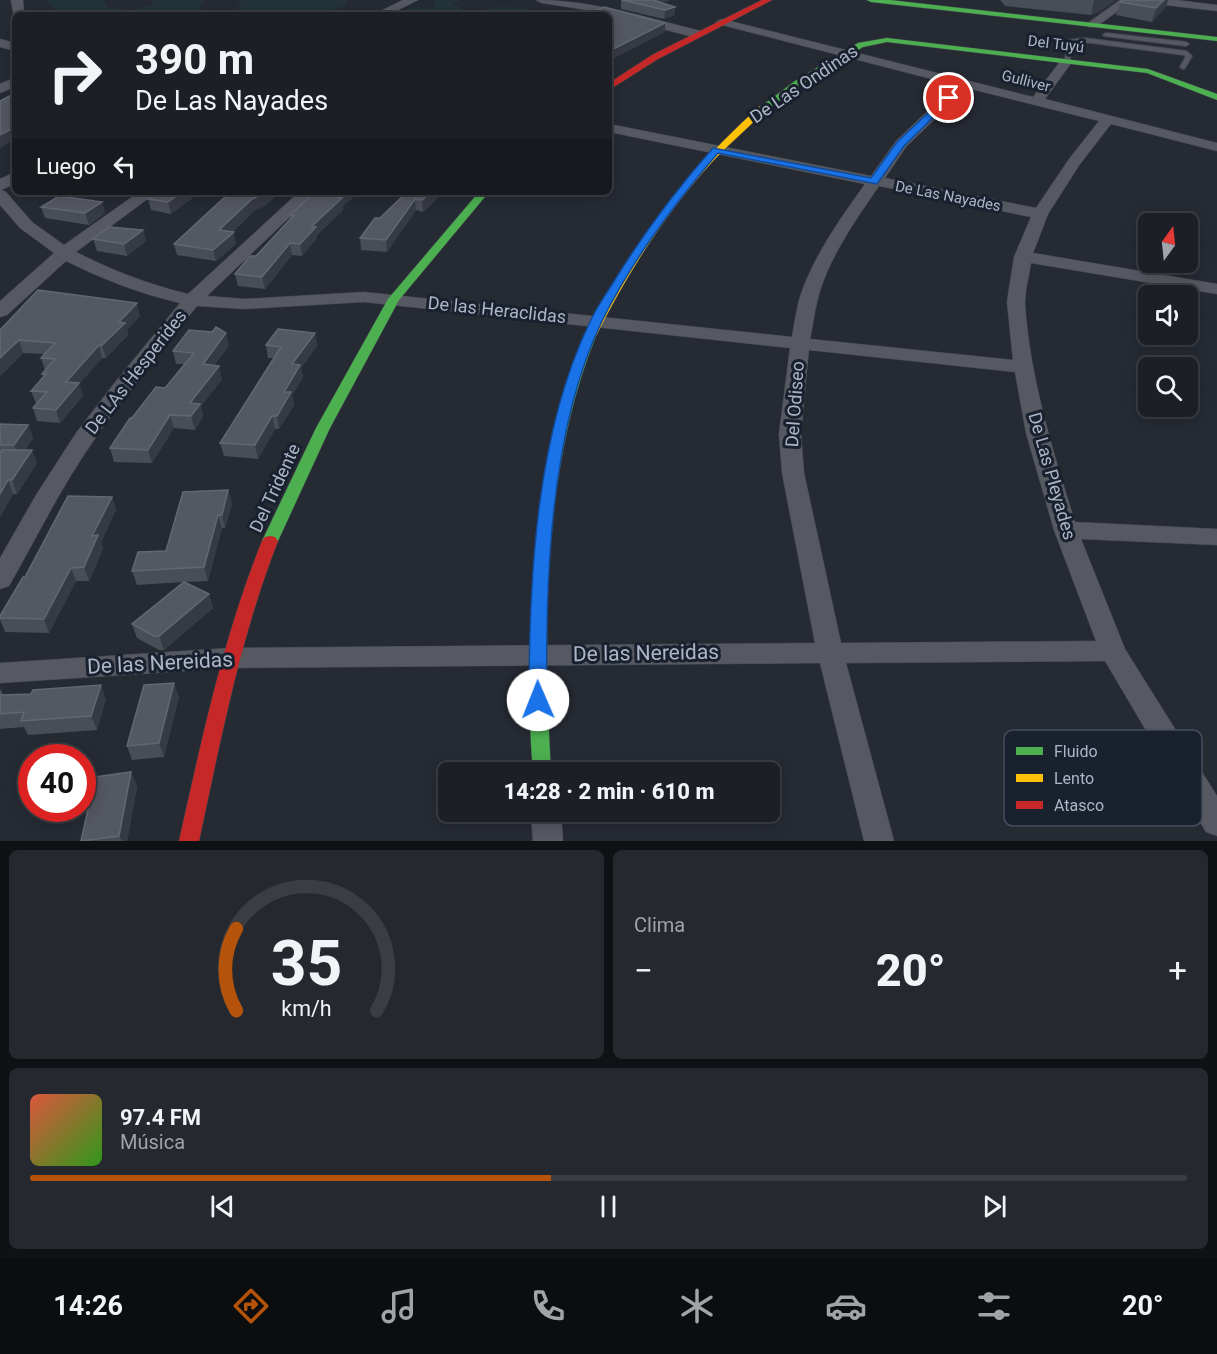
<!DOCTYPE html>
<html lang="es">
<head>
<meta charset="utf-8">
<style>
	:root { --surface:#1c2026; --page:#25282e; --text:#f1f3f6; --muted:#a0a3a7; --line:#3a3e43; --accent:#b45309 }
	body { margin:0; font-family:Roboto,sans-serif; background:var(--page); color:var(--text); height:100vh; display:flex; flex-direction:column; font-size:22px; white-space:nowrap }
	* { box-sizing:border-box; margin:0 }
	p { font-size:20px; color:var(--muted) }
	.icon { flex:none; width:33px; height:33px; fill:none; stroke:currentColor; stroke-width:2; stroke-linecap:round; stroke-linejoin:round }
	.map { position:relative; height:841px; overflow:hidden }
	.details { display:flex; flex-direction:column; gap:9px; padding:9px; background:#0f1215; flex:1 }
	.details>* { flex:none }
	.top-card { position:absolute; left:12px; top:12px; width:600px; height:183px; border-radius:9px; box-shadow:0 3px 15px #0003,0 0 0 2px var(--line); background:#1c2026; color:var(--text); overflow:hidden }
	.needle { width:39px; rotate:15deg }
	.buttons { position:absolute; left:1138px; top:213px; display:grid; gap:12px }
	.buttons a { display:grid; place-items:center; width:60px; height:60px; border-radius:9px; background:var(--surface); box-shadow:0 3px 15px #0003,0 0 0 2px var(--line); font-size:30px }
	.speed { position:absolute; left:18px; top:744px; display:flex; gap:12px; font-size:30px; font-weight:700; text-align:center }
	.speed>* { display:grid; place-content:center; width:78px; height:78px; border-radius:50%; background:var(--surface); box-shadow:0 3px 15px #0003,0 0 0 2px var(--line); line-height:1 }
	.speed .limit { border:9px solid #d22; background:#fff; color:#111 }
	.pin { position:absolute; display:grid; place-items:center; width:51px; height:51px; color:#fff; margin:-26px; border:3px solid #fff; border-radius:50%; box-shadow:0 2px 6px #0007 }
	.me { position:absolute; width:66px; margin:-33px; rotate:359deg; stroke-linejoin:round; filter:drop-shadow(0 0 4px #0008) }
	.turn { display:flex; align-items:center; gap:21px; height:126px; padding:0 24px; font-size:27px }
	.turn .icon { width:78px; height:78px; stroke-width:2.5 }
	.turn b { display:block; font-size:42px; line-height:51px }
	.then { display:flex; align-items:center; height:57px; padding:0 24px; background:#0003; gap:12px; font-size:22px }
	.big { font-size:45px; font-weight:800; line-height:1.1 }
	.details .widget { flex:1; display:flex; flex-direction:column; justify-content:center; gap:9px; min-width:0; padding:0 21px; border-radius:9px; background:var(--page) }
	.details .dial { align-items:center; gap:0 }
	.dial svg { height:156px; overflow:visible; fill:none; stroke:var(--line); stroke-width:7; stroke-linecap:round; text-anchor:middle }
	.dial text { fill:var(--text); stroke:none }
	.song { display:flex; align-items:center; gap:18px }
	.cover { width:72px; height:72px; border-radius:9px; background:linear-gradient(135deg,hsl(10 70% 55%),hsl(110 70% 35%)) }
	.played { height:6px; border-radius:3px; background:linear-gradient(90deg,var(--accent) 45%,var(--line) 45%) }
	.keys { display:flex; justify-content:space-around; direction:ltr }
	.heat { display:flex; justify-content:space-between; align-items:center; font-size:33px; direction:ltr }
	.details .tiles { flex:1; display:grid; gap:9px; grid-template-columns:1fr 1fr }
	.widget:last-child { grid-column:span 2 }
	.trip { position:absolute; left:438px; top:762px; width:342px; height:60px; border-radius:9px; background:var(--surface); box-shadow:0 3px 15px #0003,0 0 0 2px var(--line); font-weight:800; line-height:60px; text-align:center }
	.tabs { display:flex; height:96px; justify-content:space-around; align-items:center; background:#0b0d0f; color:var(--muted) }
	.tabs .icon { width:42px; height:42px }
	.tabs .current { color:var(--accent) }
	.tabs b { font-size:27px; color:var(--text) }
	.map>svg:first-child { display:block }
	.green { fill:#233439 }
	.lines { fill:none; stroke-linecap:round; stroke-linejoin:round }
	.lane-casing { stroke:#434750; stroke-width:2 }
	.street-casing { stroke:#434750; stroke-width:1 }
	.fast-casing { stroke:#434750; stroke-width:1 }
	.slow-casing { stroke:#434750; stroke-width:1 }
	.jam-casing { stroke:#434750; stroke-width:1 }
	.lane { fill:#565962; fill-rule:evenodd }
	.street { fill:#565962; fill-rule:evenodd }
	.fast { fill:#4caf50; fill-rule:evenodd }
	.slow { fill:#ffc107; fill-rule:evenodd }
	.jam { fill:#c62828; fill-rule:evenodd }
	.wall { fill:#494d56 }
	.shaded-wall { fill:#363a43 }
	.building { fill:#545862; stroke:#626772; stroke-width:1.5 }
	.route { fill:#1a73e8; stroke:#114b97; stroke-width:1.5 }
	.labels { text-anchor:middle; stroke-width:6; stroke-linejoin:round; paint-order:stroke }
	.far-street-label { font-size:15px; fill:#aeb5c6; stroke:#19202e }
	.street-label { font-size:18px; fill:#aeb5c6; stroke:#19202e }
	.near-street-label { font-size:21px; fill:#aeb5c6; stroke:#19202e }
	.key { fill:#19202e; stroke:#464d5c; stroke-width:1.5 }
	.key-label { font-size:16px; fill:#aeb5c6 }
</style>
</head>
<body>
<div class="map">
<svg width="1217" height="841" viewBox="0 0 1217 841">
	<rect width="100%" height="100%" fill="#262a33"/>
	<!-- green -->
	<path class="green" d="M45,0H108L104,1L109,8L134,10L152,4L154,0H204L200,5L202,12L206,15H63Z
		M245,0H347L346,6L312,15H248L239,14L238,7L241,1Z
		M436,0H462L453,4C459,8 463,11 470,12C484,12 494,5 508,7C528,9 548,13 569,15H388L414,7L433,9Z"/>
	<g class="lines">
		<!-- lane casing -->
		<g class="lane-casing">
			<path id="lane" d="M1106,33L1186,42L1189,44L1186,46L1104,36L1103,35Z
				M1084,38L1186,51L1192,56L1185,68L1183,69L1180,67L1186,56L1184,55L1084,42L1074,43L1069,62L1064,63L1069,40Z"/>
		</g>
		<!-- street casing -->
		<g class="street-casing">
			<path id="street" d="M11,0H23L24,15H15L14,17Z
				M403,0H418L388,15H373Z
				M536,0C593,0 647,18 701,31L703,34L697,38L593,11L542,3Z
				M1120,0H1133L1096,27H1088V23Z
				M1141,0H1176L1217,5V11L1147,3Z
				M722,19L1033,97L1062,59H1070L1072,62L1045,99L1217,143V151L1111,124L1080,164L1048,214L1033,253L1217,284V294L1031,263C1029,276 1025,291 1025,304C1030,379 1053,451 1075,522L1217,529V545L1081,539L1125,649L1217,796V836L1206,832L1105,661L846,663L894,841H864L820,663L230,668L0,683V663L230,648L815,643L782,473L779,434L790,348L364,302L245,309L197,306C162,350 126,393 94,440C61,487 37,537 9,586L0,589V558L36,495L76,433L116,381L180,303C141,294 102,279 66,261L7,315L0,317V301L54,253L20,228L0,205V179L15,172V184L1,190L6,192L32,222L64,245L139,192H157L76,252C111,270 150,285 188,294L299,192H316L207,296L245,299L364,292L792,337C794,325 796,312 799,300C812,258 840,219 865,184L609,132V124L871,176L896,141L955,85L718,24L716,22ZM967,88L1099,121L1069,159L1036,208L885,178L906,147ZM879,186L1031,217L1014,257L1007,302L1013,360L810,339C813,326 814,314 817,302C827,260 855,221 879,186ZM809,350L1015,372L1026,433L1054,530L1096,641L841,643L804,473L801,434Z
				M0,39L15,43V51L0,47Z
				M15,78V87L0,93V84Z
				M531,812H561L563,841H533Z"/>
		</g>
		<!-- fast casing -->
		<g class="fast-casing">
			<path id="fast" d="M867,0H890L1217,37V41L871,2Z
				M887,38L1148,69L1217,94V100L1147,73L887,42L863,47L801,85L766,110L759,108L795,81L858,43Z
				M479,192H489L399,300L330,428L278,541L275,545H265L262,541L316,428L388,299Z
				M590,332L596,336C542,468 543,631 551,772H533C528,718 530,662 532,608C537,515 547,423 584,336Z"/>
		</g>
		<!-- slow casing -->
		<g class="slow-casing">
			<path id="slow" d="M760,106L767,108C751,126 731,142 714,160C666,212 628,272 596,336L590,340L586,339L584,336C629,248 686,172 760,106Z"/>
		</g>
		<!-- jam casing -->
		<g class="jam-casing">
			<path id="jam" d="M762,0H772L658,59L609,90V83L652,55Z
				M270,536L275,537L278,541C240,638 221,739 199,841H179C202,739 223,638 262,541L265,537Z"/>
		</g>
		<!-- lane -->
		<use href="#lane" class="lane"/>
		<!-- street -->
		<use href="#street" class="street"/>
		<!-- fast -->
		<use href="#fast" class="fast"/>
		<!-- slow -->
		<use href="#slow" class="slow"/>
		<!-- jam -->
		<use href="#jam" class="jam"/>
	</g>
	<!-- wall -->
	<path class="wall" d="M621,0L663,3L675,7V15L664,19L621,9Z
		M1000,0H1116L1099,12L1091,15L1005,6Z
		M1122,0H1168L1166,7L1152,22L1116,15L1120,2Z
		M158,192H200L171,214L151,210L148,199Z
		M407,192H443L423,212L416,210L387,252L361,250L360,238Z
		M102,202L105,213L89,225L45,218L41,207Z
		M265,206L254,211L232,232L236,244L216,261L177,255L174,244Z
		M343,206V210L317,235V238L302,256L292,255L265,289L238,286L235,274L256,256L291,219L290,215Z
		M143,230L146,241L127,256L97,251L93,239Z
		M140,316L127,330L128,335L106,358H102L79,384L83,396L60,423L37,421L33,408L37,404L36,403L31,391L43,377L42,374L45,370L41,358L44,354L23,353L0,376V330Z
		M315,333L317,346L301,368L303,378L292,395L294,405L279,429H275L258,459L224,456L220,443L274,358H268L266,345Z
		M229,346L214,365L222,379L201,406L203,417L195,430L174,428L152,463L114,462L110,448L132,418L165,388L185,364H176L173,351Z
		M0,424L28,425L33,438L25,450L37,463L17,494H13L0,517Z
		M228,490L232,504L225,528H222L208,581L185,582L209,594L213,608L164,650H159L137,638L132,624L183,582L137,585L132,571L166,551Z
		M112,497L116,510L101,542L103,549L89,581H76L49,633L5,632L0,620V616L25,577Z
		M174,683L179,697L164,757L132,760L127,746Z
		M0,688L3,695L106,699L97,730L28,735L24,727L0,729Z
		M131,772L137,787L127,841H81Z"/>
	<!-- shaded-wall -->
	<path class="shaded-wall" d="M651,0H670L653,8Z
		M1094,0H1116L1099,12L1091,15Z
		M1164,0H1168L1166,7L1152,22L1156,8Z
		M675,7V15L664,19L665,10Z
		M665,23V32L609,61V51Z
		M15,127V139L0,148V135Z
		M182,192H200L171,214L168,202Z
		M266,192H281L265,206L254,211L221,241L219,230L252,199Z
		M345,192H360L343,206V210L317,235V238L302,256L300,244L312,226L338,198Z
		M431,192H443L423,212L422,200Z
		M415,199L416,210L387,252L386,240Z
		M102,202L105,213L89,225L85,213Z
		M143,230L146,241L127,256L124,244Z
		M234,232L236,244L216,261L213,250Z
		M290,243L292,255L265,289L262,277Z
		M137,303L140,316L127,330L128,335L106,358L102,345L119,322Z
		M226,333L229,346L206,377L203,364Z
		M315,333L317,346L301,368L303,378L292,395L294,405L279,429L277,416L292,364Z
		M19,340L23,353L0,376V358Z
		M99,345L102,358L79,384L83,396L60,423L56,410L66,382Z
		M219,366L222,379L201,406L203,417L195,430L191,416L190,403Z
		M170,415L174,428L152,463L148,450Z
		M272,416L275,429L258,459L255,445Z
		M28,425L33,438L19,459L14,445Z
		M32,450L37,463L17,494L12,480Z
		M8,480L13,494L0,517V494Z
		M228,490L232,504L225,528L222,515Z
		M112,497L116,510L101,542L103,549L89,581L84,567L92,536Z
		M218,515L222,528L208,581L204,567Z
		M71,568L76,581L49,633L44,619Z
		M209,594L213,608L164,650L159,636Z
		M174,683L179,697L164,757L159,743Z
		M101,685L106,699L97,730L91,716Z
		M131,772L137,787L127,841H122L119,836Z"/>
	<!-- building -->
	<path class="building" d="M622,0H653L675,7L665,10Z
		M1122,0H1164L1156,8L1120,2Z
		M604,7L665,23L609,51V15H587Z
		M15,93V127L0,135V101Z
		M158,192H182L168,202L148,199Z
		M238,192H266L263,194L252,199L219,230L234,232L213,250L174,244L225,197Z
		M315,192H345L338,198H342L312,226L316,227L300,244L290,243L262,277L235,274L250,256H256L294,215H290Z
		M407,192H431L422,200L415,199L386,240L360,238L375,218H380Z
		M59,196L102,202L85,213L41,207Z
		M109,227L143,230L124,244L93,239Z
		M38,290L137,303L119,322L125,323L102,345H99L66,382L79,383L56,410L33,408L47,392L31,391L46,374H42L55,359L41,358L55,343L19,340L0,358V330Z
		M216,327L226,333L203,364L219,366L190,403L200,404L191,416L170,415L148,450L110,448L130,418H132L156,387L165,388L194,353L173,351L189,330L212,332Z
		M278,329L315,333L292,364L300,365L284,392H291L277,416H272L255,445L220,443L281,347L266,345Z
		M0,424L28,425L14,445H0Z
		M2,450H32L12,480H8L0,494V453Z
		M228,490L222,515H218L204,567L132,571L138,552L166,551L183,492Z
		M68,496L112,497L92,536L98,535L84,567L71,568L44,619L0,618V616L23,577H25Z
		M184,582L209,594L159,636H154L132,624Z
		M174,683L159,743L127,746L144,685Z
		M101,685L91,716L21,721L24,712L0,714V695L31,694L33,690Z
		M131,772L119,836L81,841L95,777Z"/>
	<!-- route -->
	<path class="route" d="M946,96L953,98L904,146L877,184L718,153C674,204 632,260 602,321C550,428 545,582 547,700L545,705L538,707L532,705L529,700C529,578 536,433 590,322C596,308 605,296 613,283C643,234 675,191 713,148L871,178L897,142Z"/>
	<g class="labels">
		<!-- far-street labels -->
		<g class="far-street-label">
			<text transform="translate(1056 44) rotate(7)" y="5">Del Tuyú</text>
			<text transform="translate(1026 81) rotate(14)" y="5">Gulliver</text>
			<text transform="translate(948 196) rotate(11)" y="5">De Las Nayades</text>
		</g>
		<!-- street labels -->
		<g class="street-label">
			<text transform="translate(804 84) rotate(-34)" y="6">De Las Ondinas</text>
			<text transform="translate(497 310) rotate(6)" y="6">De las Heraclidas</text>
			<text transform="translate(136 372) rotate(-52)" y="6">De LAs Hesperides</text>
			<text transform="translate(795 404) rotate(-86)" y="6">Del Odiseo</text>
			<text transform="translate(1052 476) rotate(74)" y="6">De Las Pleyades</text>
			<text transform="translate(275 488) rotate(-65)" y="6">Del Tridente</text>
		</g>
		<!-- near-street labels -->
		<g class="near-street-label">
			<text transform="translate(646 653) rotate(-1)" y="7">De las Nereidas</text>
			<text transform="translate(160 663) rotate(-3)" y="7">De las Nereidas</text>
		</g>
	</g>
	<!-- legend -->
	<rect x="1004" y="730" width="198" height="96" rx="9" class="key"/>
	<rect x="1016" y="747" width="27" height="8" fill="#4caf50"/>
	<rect x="1016" y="774" width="27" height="8" fill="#ffc107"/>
	<rect x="1016" y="801" width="27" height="8" fill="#c62828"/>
	<g class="key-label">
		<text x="1054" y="757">Fluido</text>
		<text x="1054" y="784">Lento</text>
		<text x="1054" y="811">Atasco</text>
	</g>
</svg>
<div class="buttons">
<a><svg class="needle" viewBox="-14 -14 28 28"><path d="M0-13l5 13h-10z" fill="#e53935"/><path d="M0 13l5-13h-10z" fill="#a0a3a7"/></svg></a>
<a><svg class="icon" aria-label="sound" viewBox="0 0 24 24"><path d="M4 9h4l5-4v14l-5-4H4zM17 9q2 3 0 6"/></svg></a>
<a><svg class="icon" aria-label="search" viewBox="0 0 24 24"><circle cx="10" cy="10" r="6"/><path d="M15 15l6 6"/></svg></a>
</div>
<div class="speed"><div class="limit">40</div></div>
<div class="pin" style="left:949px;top:98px;background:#d93025"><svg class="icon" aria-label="arrive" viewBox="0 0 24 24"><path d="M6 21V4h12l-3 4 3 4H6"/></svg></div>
<svg class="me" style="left:538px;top:700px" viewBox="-20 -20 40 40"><circle r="19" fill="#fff"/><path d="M0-13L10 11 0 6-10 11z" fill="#1a73e8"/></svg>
<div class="trip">14:28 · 2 min · 610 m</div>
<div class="top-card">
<div class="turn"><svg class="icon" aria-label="right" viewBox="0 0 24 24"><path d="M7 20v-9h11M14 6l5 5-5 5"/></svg><div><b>390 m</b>De Las Nayades</div></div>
<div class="then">Luego<svg class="icon" aria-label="left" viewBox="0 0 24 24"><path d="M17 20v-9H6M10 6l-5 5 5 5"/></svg></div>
</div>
</div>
<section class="details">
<div class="tiles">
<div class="widget dial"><svg viewBox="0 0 100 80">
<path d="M14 69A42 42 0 1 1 86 69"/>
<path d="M14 69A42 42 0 0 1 14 27" stroke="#b45309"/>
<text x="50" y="56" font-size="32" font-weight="700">35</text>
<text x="50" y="72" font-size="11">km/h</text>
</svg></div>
<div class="widget"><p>Clima</p>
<div class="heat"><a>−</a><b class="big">20°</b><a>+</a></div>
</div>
<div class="widget">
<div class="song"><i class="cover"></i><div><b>97.4 FM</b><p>Música</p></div></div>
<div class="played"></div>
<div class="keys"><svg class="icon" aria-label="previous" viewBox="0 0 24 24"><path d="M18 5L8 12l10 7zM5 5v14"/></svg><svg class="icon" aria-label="pause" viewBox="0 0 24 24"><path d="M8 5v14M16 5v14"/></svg><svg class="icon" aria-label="next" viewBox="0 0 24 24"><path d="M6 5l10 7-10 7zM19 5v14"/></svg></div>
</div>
</div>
</section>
<nav class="tabs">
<b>14:26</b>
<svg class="icon current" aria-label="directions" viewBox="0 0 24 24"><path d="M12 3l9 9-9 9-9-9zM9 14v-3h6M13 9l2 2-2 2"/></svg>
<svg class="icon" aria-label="music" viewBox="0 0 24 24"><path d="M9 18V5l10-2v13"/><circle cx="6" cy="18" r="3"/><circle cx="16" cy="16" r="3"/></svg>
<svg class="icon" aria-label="phone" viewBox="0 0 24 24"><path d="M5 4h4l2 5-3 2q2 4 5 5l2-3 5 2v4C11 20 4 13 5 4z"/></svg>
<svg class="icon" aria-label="climate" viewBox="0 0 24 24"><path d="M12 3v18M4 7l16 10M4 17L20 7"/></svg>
<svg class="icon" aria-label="car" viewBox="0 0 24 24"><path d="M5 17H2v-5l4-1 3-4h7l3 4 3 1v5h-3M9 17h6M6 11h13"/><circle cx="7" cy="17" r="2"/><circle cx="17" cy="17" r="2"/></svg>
<svg class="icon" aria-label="filters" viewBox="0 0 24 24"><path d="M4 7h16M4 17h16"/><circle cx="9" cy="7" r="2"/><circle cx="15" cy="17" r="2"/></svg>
<b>20°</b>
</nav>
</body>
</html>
